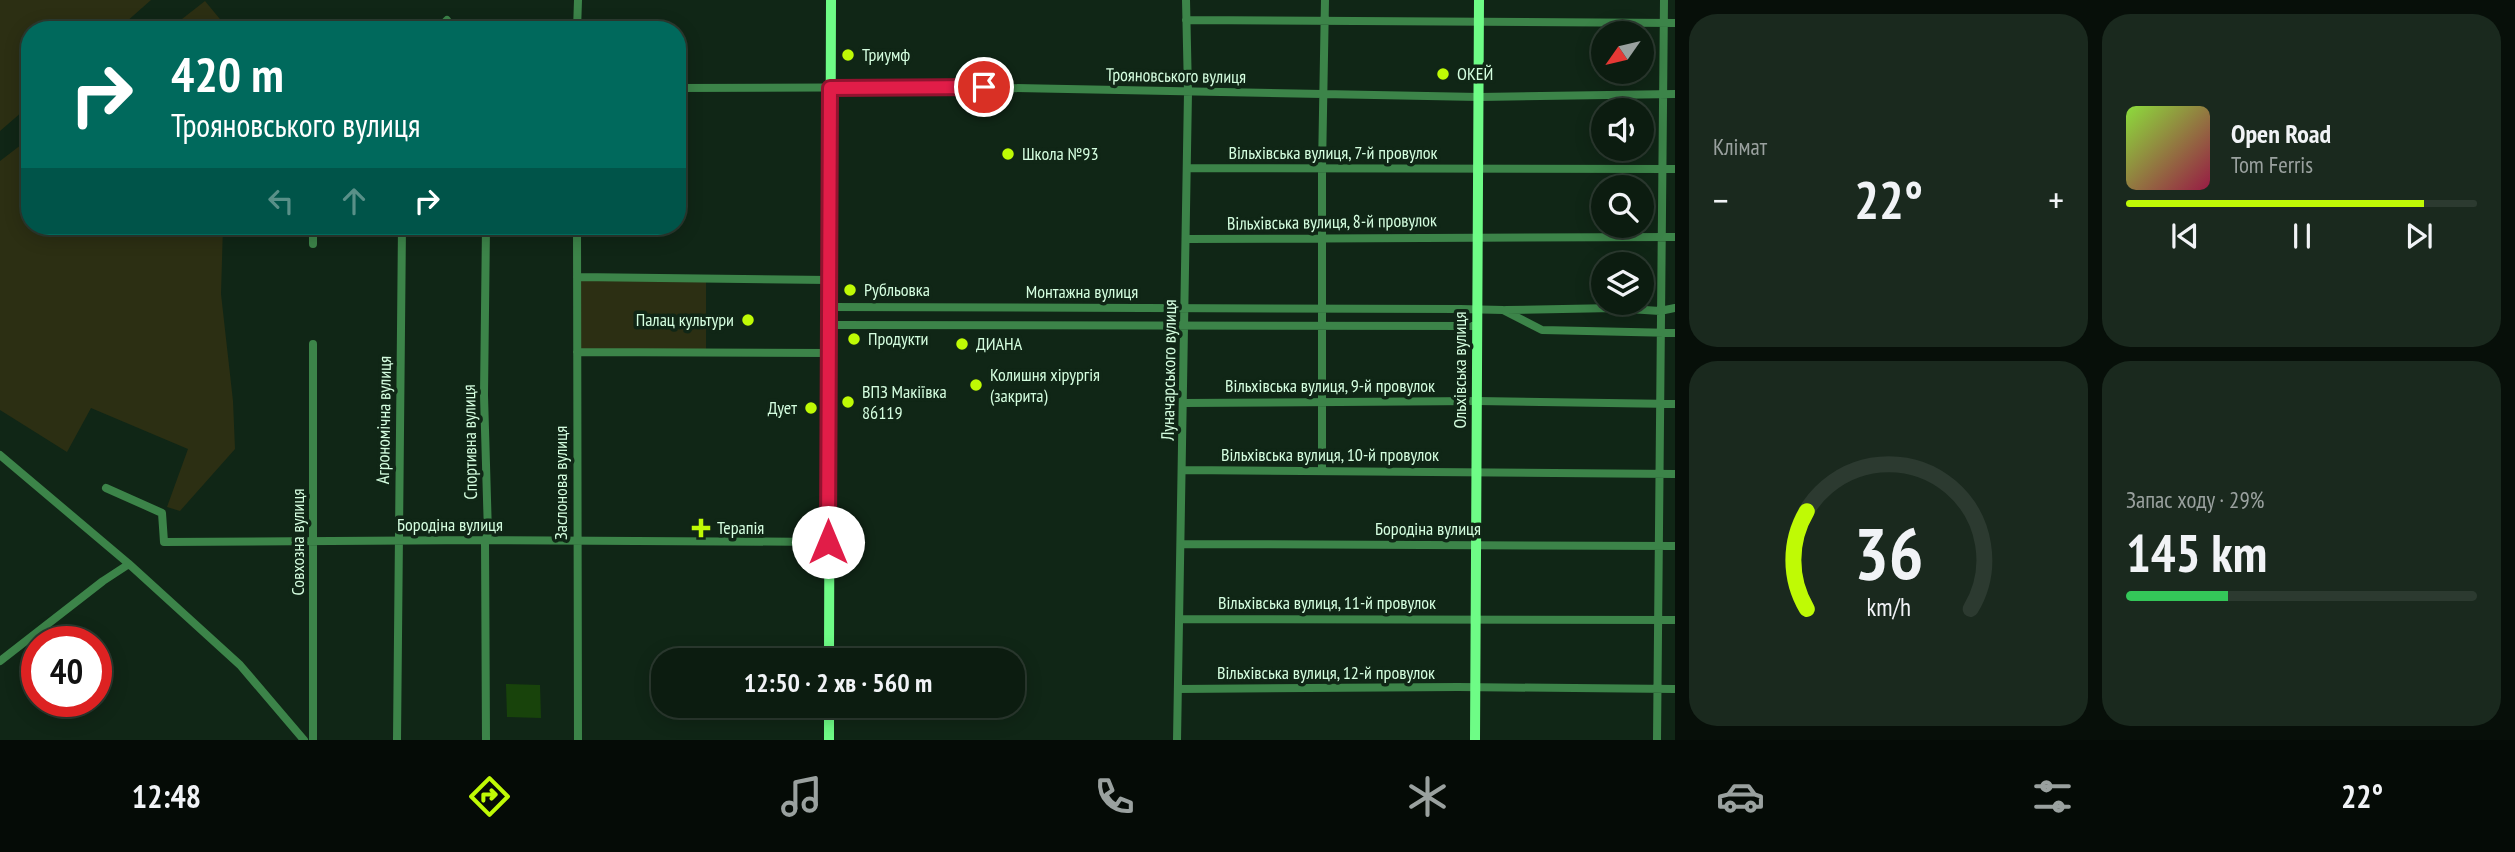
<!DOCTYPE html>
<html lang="uk">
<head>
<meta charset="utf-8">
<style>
	:root { --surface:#0c1c10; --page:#1a291e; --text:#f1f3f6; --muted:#9aa19f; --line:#2c3a30; --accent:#bffa05 }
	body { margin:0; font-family:"PT Sans Narrow",sans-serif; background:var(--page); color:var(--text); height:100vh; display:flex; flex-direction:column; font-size:26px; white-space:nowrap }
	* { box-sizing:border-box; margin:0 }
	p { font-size:23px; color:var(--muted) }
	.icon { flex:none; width:38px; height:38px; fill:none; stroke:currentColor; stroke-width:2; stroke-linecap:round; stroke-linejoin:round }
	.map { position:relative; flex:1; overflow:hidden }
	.panel { display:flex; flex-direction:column; gap:14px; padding:14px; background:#070f09; width:840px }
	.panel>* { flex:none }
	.guide { position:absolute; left:21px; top:21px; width:665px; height:214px; border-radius:28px; box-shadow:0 4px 18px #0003,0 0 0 2px var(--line); background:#00695c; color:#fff; overflow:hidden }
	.needle { width:46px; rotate:236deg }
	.buttons { position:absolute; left:1591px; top:21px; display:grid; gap:14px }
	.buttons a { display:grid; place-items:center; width:63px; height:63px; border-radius:50%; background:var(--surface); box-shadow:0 4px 18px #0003,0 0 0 2px var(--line); font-size:35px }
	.speed { position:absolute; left:21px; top:626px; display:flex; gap:14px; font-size:35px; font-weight:700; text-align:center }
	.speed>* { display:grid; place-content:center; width:91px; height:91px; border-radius:50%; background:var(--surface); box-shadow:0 4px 18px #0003,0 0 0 2px var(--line); line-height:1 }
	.speed .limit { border:10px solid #d22; background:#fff; color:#111 }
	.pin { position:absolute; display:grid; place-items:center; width:60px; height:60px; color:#fff; margin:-30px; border:4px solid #fff; border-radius:50%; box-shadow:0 2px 7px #0007 }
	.me { position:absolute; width:77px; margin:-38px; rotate:0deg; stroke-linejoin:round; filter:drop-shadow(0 0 5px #0008) }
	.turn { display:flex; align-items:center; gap:24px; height:147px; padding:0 35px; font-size:32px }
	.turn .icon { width:91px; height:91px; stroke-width:2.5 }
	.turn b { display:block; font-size:49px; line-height:60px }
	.lanes { display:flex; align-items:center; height:66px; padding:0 35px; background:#0003; justify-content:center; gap:35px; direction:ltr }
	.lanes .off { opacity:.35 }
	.big { font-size:52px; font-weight:600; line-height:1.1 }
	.panel .tile { flex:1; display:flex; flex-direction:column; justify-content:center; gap:10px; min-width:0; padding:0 24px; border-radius:28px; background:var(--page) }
	.panel .dial { align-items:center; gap:0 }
	.dial svg { height:182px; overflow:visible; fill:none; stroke:var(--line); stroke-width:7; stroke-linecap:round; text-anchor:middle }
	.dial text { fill:var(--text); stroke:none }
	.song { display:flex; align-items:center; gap:21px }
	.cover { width:84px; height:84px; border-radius:10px; background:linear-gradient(135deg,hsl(90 70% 55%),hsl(340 70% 35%)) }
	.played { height:7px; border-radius:4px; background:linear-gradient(90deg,var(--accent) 85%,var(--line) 85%) }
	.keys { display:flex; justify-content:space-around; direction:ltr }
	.heat { display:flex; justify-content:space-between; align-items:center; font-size:38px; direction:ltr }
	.charge { height:10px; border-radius:5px; background:linear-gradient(90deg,#34c759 29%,var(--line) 0) }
	.panel .tiles { flex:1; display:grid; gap:14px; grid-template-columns:repeat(2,1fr) }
	.trip { position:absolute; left:651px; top:648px; width:374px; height:70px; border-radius:28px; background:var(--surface); box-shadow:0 4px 18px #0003,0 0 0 2px var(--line); font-weight:600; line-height:70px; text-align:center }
	.tab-bar { display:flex; height:112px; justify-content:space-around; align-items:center; background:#050b06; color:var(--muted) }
	.tab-bar .icon { width:49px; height:49px }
	.tab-bar .current { color:var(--accent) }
	.tab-bar b { font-size:32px; color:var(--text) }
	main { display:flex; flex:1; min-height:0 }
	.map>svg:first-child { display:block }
	.green { fill:#2c2f13 }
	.water { fill:#18430b }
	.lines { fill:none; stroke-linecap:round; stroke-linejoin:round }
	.street { stroke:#3c8449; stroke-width:8 }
	.secondary { stroke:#6efc86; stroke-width:10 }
	.route-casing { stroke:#92132f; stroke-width:18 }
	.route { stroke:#e11d48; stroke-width:12 }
	.poi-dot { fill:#bffa05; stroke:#102616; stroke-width:2.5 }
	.labels { text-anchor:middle; stroke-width:7; stroke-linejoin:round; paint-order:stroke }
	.poi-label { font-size:18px; fill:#d5fee0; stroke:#102616; text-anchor:start }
	.street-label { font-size:18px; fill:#d5fee0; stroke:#102616 }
</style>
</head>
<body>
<main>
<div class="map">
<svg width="1675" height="740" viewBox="0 0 1675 740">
	<rect width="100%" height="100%" fill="#102616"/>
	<!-- green -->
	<path class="green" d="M0,0H151L117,30H30V105L0,131Z
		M205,1L229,30H168Z
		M569,21V30H472L474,28L473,25Z
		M30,138V226H223L221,294L233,401L235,449L180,511L167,507L188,449L91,408L67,452L0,410V161Z
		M577,277L706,279V353L577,352Z"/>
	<!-- water -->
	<path class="water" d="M506,684L540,685L541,718L507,717Z"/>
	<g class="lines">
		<!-- street -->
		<path class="street" d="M1186,20L1675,23
			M437,30L447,20
			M577,30L578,0
			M677,88L959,87L1479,97L1675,94
			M1187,168L1675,169
			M313,226V244
			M486,226L484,395L488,534L485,540L486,740
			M577,226L578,740
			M1186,239L1675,237
			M577,277L829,280
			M829,307L1460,309L1503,310L1542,330L1675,333
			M1506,310L1614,308L1660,311L1675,308
			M829,325L1478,326
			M313,344V740
			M577,352L829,353
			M1184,403L1477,401L1675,404
			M0,455L129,564L240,665L304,740
			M1182,470L1675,474
			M1322,471V168L1325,0
			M106,488L162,513L164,542L485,540L828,542
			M1181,544L1675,546
			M1179,619L1675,620
			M0,661L103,581L129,564
			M1178,689L1458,687L1675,689
			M397,740L402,226
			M1177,740L1188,92L1186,0
			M1657,740L1664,0"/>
		<!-- secondary -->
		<path class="secondary" d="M829,660L831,0
			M829,705V740
			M1475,740L1479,0"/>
	</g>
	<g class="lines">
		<!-- route casing -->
		<g class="route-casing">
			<path id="route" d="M828,542L830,88L984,87"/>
		</g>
		<!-- route -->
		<use href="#route" class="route"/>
	</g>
	<!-- markers -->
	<g class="poi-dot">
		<circle cx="848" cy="55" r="7"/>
		<circle cx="1443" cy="74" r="7"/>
		<circle cx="1008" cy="154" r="7"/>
		<circle cx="850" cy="290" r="7"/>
		<circle cx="748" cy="320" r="7"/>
		<circle cx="854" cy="339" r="7"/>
		<circle cx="962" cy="344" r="7"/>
		<circle cx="976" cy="385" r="7"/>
		<circle cx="848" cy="402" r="7"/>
		<circle cx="811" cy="408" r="7"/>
		<path d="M697.5 517.5h7v7h7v7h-7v7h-7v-7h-7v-7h7z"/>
	</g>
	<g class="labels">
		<!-- poi labels -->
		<g class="poi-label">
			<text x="862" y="61">Триумф</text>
			<text x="1457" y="80">ОКЕЙ</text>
			<text x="1022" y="160">Школа №93</text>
			<text x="864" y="296">Рубльовка</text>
			<text x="734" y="326" text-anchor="end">Палац культури</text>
			<text x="868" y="345">Продукти</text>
			<text x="976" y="350">ДИАНА</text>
			<text x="990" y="381">Колишня хірургія<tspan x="990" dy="21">(закрита)</tspan></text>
			<text x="862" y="398">ВПЗ Макіївка<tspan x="862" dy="21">86119</tspan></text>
			<text x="797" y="414" text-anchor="end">Дует</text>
			<text x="717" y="534">Терапія</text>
		</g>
		<!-- street labels -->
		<g class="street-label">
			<text transform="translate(1176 76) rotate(1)" y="6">Трояновського вулиця</text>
			<text x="1333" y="159">Вільхівська вулиця, 7-й провулок</text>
			<text transform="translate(1332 222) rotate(-1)" y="6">Вільхівська вулиця, 8-й провулок</text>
			<text x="1082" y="298">Монтажна вулиця</text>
			<text transform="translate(1169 370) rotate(-89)" y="6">Луначарського вулиця</text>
			<text transform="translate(1460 370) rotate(-90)" y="6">Ольхівська вулиця</text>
			<text x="1330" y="392">Вільхівська вулиця, 9-й провулок</text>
			<text transform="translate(384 420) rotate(-89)" y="6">Агрономічна вулиця</text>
			<text transform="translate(470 442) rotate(-91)" y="6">Спортивна вулиця</text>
			<text x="1330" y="461">Вільхівська вулиця, 10-й провулок</text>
			<text transform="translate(561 483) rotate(-90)" y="6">Заслонова вулиця</text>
			<text x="450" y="531">Бородіна вулиця</text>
			<text x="1428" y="535">Бородіна вулиця</text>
			<text transform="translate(298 542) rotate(-90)" y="6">Совхозна вулиця</text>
			<text x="1327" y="609">Вільхівська вулиця, 11-й провулок</text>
			<text x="1326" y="679">Вільхівська вулиця, 12-й провулок</text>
		</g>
	</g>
</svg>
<div class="buttons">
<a><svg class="needle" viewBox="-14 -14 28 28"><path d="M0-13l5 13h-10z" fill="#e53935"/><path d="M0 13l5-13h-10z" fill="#9aa19f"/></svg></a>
<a><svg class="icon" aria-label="sound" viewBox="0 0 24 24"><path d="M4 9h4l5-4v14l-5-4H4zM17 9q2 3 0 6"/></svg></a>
<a><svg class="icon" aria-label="search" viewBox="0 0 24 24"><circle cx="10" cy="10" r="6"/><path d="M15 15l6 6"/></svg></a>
<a><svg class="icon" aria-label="layers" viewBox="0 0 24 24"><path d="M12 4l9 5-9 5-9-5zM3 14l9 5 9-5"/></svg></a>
</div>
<div class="speed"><div class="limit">40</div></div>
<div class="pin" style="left:984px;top:87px;background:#d93025"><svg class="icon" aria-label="arrive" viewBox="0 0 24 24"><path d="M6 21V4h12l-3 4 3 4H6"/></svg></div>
<svg class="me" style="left:828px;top:542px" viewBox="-20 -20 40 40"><circle r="19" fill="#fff"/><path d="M0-13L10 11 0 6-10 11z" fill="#e11d48"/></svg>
<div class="trip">12:50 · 2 хв · 560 m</div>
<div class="guide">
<div class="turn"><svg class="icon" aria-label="right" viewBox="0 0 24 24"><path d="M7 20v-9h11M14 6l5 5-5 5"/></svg><div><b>420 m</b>Трояновського вулиця</div></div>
<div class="lanes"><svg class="icon off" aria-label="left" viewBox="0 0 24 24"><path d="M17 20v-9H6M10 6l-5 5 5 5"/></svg><svg class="icon off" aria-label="ahead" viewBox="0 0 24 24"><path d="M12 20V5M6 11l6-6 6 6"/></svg><svg class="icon" aria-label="right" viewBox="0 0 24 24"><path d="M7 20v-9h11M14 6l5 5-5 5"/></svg></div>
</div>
</div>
<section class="panel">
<div class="tiles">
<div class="tile"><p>Клімат</p>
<div class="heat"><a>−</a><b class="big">22°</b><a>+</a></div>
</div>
<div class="tile">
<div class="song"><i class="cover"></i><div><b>Open Road</b><p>Tom Ferris</p></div></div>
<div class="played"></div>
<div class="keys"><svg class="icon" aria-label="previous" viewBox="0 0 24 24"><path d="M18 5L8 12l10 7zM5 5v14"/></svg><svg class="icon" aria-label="pause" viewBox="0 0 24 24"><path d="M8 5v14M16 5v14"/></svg><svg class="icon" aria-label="next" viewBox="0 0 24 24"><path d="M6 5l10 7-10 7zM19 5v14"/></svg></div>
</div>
<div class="tile dial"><svg viewBox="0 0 100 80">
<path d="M14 69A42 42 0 1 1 86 69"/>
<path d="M14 69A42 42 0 0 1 14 26" stroke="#bffa05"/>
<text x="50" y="56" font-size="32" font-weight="700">36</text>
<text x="50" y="72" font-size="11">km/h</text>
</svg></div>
<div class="tile"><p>Запас ходу · 29%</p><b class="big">145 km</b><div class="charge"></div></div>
</div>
</section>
</main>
<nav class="tab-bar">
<b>12:48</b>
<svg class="icon current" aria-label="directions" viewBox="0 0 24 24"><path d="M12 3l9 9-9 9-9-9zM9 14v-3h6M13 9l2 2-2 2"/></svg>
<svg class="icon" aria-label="music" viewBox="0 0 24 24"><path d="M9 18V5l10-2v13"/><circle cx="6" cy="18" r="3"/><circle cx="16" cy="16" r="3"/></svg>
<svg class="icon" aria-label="phone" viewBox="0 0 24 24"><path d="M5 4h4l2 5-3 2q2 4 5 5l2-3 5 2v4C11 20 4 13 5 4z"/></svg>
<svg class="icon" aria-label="climate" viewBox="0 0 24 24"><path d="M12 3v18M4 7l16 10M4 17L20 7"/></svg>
<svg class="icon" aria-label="car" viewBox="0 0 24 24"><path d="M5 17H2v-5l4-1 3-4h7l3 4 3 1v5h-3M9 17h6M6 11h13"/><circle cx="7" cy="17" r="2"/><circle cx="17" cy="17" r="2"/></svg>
<svg class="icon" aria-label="filters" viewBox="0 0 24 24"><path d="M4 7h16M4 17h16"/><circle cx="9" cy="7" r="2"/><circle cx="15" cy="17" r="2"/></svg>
<b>22°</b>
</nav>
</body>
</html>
